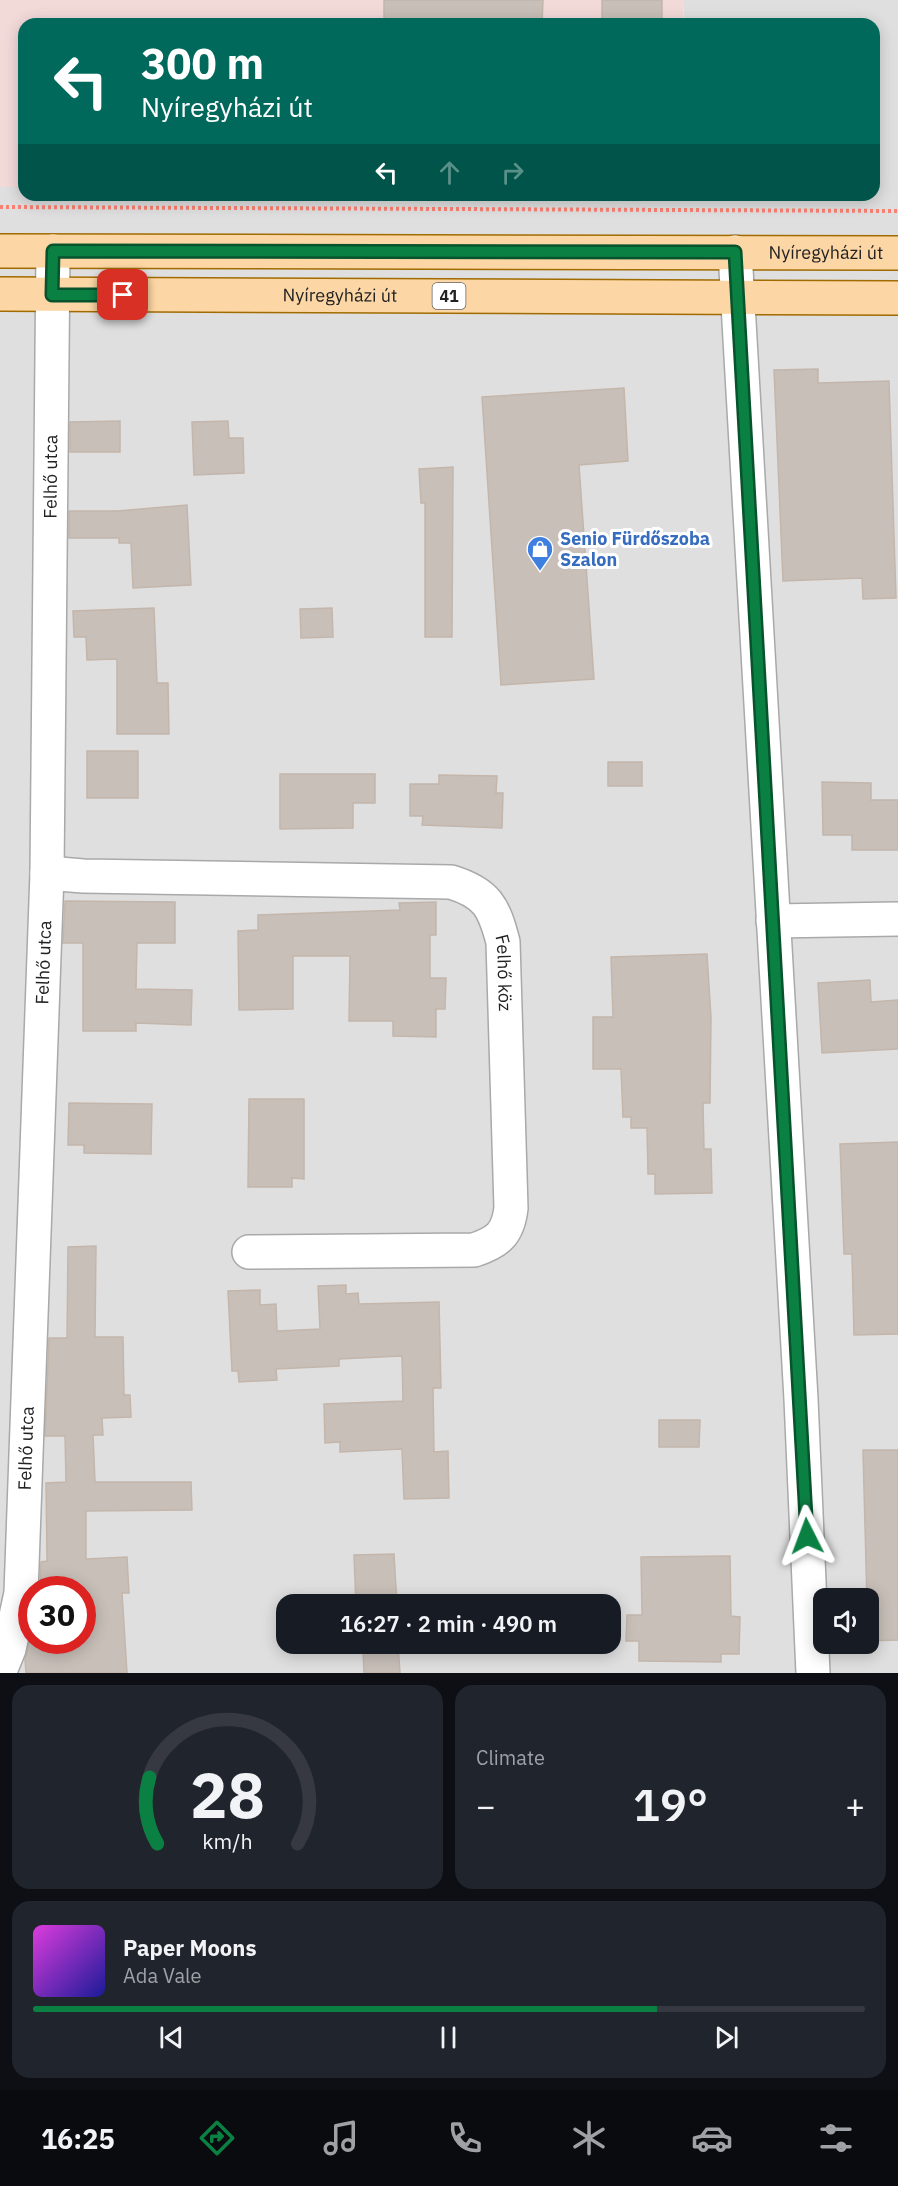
<!DOCTYPE html>
<meta charset="utf-8">
<style>
body{margin:0;font-family:"IBM Plex Sans",sans-serif;background:#20242c;color:#f1f3f6;height:100vh;display:flex;flex-direction:column;font-size:22px;white-space:nowrap}
*{box-sizing:border-box;margin:0}
p{font-size:20px;color:#9ea1a6}
.icon{flex:none;width:33px;height:33px;fill:none;stroke:currentColor;stroke-width:2;stroke-linecap:round;stroke-linejoin:round}
.map{position:relative;height:1673px;overflow:hidden}
.side{display:flex;flex-direction:column;gap:12px;padding:12px;background:#0d0f14;flex:1}
.side>*{flex:none}
.top-card{position:absolute;left:18px;top:18px;width:862px;height:183px;border-radius:18px;box-shadow:0 3px 15px #0003;background:#00695c;color:#fff;overflow:hidden}
.buttons{position:absolute;left:813px;top:1588px;display:grid;gap:12px}
.buttons a{display:grid;place-items:center;width:66px;height:66px;border-radius:12px;background:#171b24;box-shadow:0 3px 15px #0003;font-size:30px}
.speed{position:absolute;left:18px;top:1576px;display:flex;gap:12px;font-size:30px;font-weight:700;text-align:center}
.speed>*{display:grid;place-content:center;width:78px;height:78px;border-radius:50%;background:#171b24;box-shadow:0 3px 15px #0003;line-height:1}
.speed .limit{border:9px solid #d22;background:#fff;color:#111}
.pin{position:absolute;display:grid;place-items:center;width:51px;height:51px;color:#fff;margin:-26px;border-radius:12px;box-shadow:0 3px 9px #0006}
.me{position:absolute;width:66px;margin:-33px;rotate:357deg;stroke-linejoin:round;filter:drop-shadow(0 0 4px #0008)}
.turn{display:flex;align-items:center;gap:21px;height:126px;padding:0 24px;font-size:27px}
.turn .icon{width:78px;height:78px;stroke-width:2.5}
.turn b{display:block;font-size:42px;line-height:51px}
.lanes{display:flex;align-items:center;height:57px;padding:0 24px;background:#0003;justify-content:center;gap:30px;direction:ltr}
.lanes .off{opacity:.35}
.big{font-size:45px;font-weight:600;line-height:1.1}
.side .tile{flex:1;display:flex;flex-direction:column;justify-content:center;gap:9px;min-width:0;padding:0 21px;border-radius:18px;background:#20242c}
.side .dial{align-items:center;gap:0}
.dial svg{height:156px;overflow:visible;fill:none;stroke:#363941;stroke-width:7;stroke-linecap:round;text-anchor:middle}
.dial text{fill:#f1f3f6;stroke:none}
.song{display:flex;align-items:center;gap:18px}
.cover{width:72px;height:72px;border-radius:9px;background:linear-gradient(135deg,hsl(300 70% 55%),hsl(240 70% 35%))}
.played{height:6px;border-radius:3px;background:linear-gradient(90deg,#0b8043 75%,#363941 75%)}
.keys{display:flex;justify-content:space-around;direction:ltr}
.heat{display:flex;justify-content:space-between;align-items:center;font-size:33px;direction:ltr}
.side .tiles{flex:1;display:grid;gap:12px;grid-template-columns:1fr 1fr}
.tile:last-child{grid-column:span 2}
.trip{position:absolute;left:276px;top:1594px;width:345px;height:60px;border-radius:18px;background:#171b24;box-shadow:0 3px 15px #0003;font-weight:600;line-height:60px;text-align:center}
.menu{display:flex;height:96px;justify-content:space-around;align-items:center;background:#090b0e;color:#9ea1a6}
.menu .icon{width:42px;height:42px}
.menu .selected{color:#0b8043}
.menu b{font-size:27px;color:#f1f3f6}
.map>svg:first-child{display:block}
.residential{fill:#e0dfdf;fill-rule:evenodd}
.commercial{fill:#f2dad9}
.building{fill:#c7bfb8;stroke:#c4b6ab;stroke-width:1.5}
.lines{fill:none;stroke-linecap:round;stroke-linejoin:round}
.street-casing{stroke:#a9a9a9;stroke-width:36}
.primary-casing{stroke:#a06b00;stroke-width:36}
.path{stroke:#fa8072;stroke-width:4;stroke-dasharray:3 3;stroke-linecap:butt}
.street{stroke:#fff;stroke-width:33}
.primary{stroke:#fcd6a4;stroke-width:33}
.route-casing{stroke:#07532c;stroke-width:15}
.route{stroke:#0b8043;stroke-width:10}
.labels{text-anchor:middle;stroke-width:6;stroke-linejoin:round;paint-order:stroke}
.shield{fill:#fff;stroke:#646464;stroke-width:1.5}
.shield-label{font-size:16px;font-weight:bold;fill:#222}
.street-label{font-size:18px;fill:#222;stroke:#fff}
.shop-label{font-size:18px;font-weight:bold;fill:#366cbe;stroke:#fff;text-anchor:start}
</style>
<div class="map">
<svg width="898" height="1673" viewBox="0 0 898 1673">
<rect width="100%" height="100%" fill="#f2efe9"/>
<!-- residential -->
<path class="residential" d="M 683,0 L 898,0 L 898,1673 L 0,1673 L 0,187 L 24,187 L 24,195 L 874,195 L 874,24 L 684,24 ZM 32,1590 L 82,1590 L 82,1641 L 32,1641 ZM 824,1599 L 868,1599 L 868,1644 L 824,1644 ZM 286,1605 L 610,1605 L 610,1644 L 286,1644 Z"/>
<!-- commercial -->
<path class="commercial" d="M 0,0 L 683,0 L 683,24 L 24,24 L 24,187 L 0,187 Z"/>
<!-- building -->
<g class="building">
<path d="M 384,0 L 543,0 L 542,24 L 384,24 Z"/>
<rect x="602" y="0" width="60" height="24"/>
<path d="M 818,369 L 818,383 L 889,381 L 896,598 L 863,599 L 862,578 L 783,581 L 774,370 Z"/>
<path d="M 624,388 L 628,461 L 579,465 L 594,679 L 501,685 L 482,397 Z"/>
<path d="M 120,421 L 120,452 L 70,452 L 70,422 Z"/>
<path d="M 228,421 L 229,438 L 243,438 L 244,473 L 194,475 L 192,422 Z"/>
<path d="M 453,467 L 452,637 L 425,637 L 425,503 L 421,503 L 419,469 Z"/>
<path d="M 187,505 L 191,585 L 133,588 L 131,543 L 119,543 L 119,538 L 69,538 L 69,511 L 117,511 Z"/>
<path d="M 154,608 L 157,683 L 168,683 L 169,734 L 117,734 L 117,659 L 87,660 L 86,637 L 74,637 L 73,611 Z"/>
<path d="M 332,608 L 333,637 L 301,638 L 300,609 Z"/>
<rect x="87" y="751" width="51" height="47"/>
<rect x="608" y="762" width="34" height="24"/>
<path d="M 280,774 L 375,774 L 375,803 L 353,803 L 353,828 L 280,829 Z"/>
<path d="M 439,775 L 497,776 L 496,793 L 503,793 L 502,828 L 422,825 L 423,816 L 410,816 L 410,784 L 439,784 Z"/>
<path d="M 822,782 L 871,783 L 871,800 L 898,800 L 898,850 L 852,850 L 852,835 L 823,835 Z"/>
<path d="M 65,901 L 175,902 L 175,943 L 137,943 L 136,989 L 192,990 L 191,1025 L 136,1023 L 136,1031 L 83,1031 L 83,943 L 63,943 Z"/>
<path d="M 436,902 L 436,935 L 430,935 L 430,978 L 446,978 L 445,1009 L 436,1009 L 436,1037 L 393,1036 L 393,1021 L 349,1021 L 350,956 L 293,956 L 293,1009 L 239,1010 L 238,931 L 258,930 L 258,915 L 400,910 L 399,903 Z"/>
<path d="M 707,954 L 711,1017 L 710,1103 L 703,1103 L 704,1149 L 711,1149 L 712,1193 L 655,1194 L 655,1174 L 648,1174 L 647,1128 L 631,1128 L 631,1117 L 623,1117 L 621,1069 L 593,1069 L 593,1017 L 613,1017 L 611,957 Z"/>
<path d="M 870,980 L 871,1002 L 898,1000 L 898,1049 L 822,1053 L 818,983 Z"/>
<path d="M 249,1099 L 304,1099 L 304,1179 L 292,1178 L 292,1187 L 248,1187 Z"/>
<path d="M 69,1103 L 152,1104 L 151,1154 L 84,1153 L 84,1145 L 68,1145 Z"/>
<path d="M 898,1142 L 898,1334 L 854,1335 L 852,1254 L 844,1254 L 840,1144 Z"/>
<path d="M 96,1246 L 95,1337 L 123,1337 L 124,1395 L 130,1395 L 131,1417 L 102,1418 L 103,1435 L 93,1435 L 95,1482 L 191,1482 L 192,1510 L 86,1511 L 86,1559 L 127,1557 L 129,1593 L 122,1593 L 127,1673 L 26,1673 L 25,1660 L 30,1641 L 82,1641 L 82,1590 L 40,1590 L 41,1562 L 47,1561 L 46,1483 L 66,1482 L 65,1436 L 45,1436 L 49,1338 L 67,1338 L 68,1247 Z"/>
<path d="M 346,1285 L 346,1294 L 358,1293 L 359,1304 L 439,1302 L 441,1388 L 433,1388 L 434,1452 L 448,1451 L 449,1498 L 404,1499 L 402,1449 L 340,1452 L 340,1442 L 325,1443 L 324,1404 L 403,1401 L 402,1356 L 339,1359 L 339,1366 L 276,1369 L 277,1380 L 239,1382 L 238,1371 L 232,1371 L 228,1291 L 260,1290 L 260,1305 L 276,1304 L 277,1331 L 320,1329 L 318,1286 Z"/>
<path d="M 659,1420 L 700,1420 L 699,1447 L 659,1447 Z"/>
<path d="M 863,1450 L 898,1450 L 898,1640 L 868,1641 Z"/>
<path d="M 394,1554 L 397,1605 L 356,1605 L 354,1555 Z"/>
<path d="M 730,1556 L 731,1616 L 740,1617 L 739,1654 L 721,1654 L 721,1662 L 639,1661 L 639,1641 L 626,1641 L 627,1615 L 642,1615 L 641,1557 Z"/>
<path d="M 370,1644 L 398,1644 L 400,1673 L 364,1673 L 363,1650 L 371,1649 Z"/>
</g>
<g class="lines">
<!-- street casing -->
<g class="street-casing">
<g id="street">
<path d="M 735,252 L 801,1399 L 813,1673"/>
<path id="s1" d="M 47,873 L 83,876 L 451,882 C 487,893 494,907 503,942 L 511,1208 C 508,1234 498,1242 474,1250 L 249,1252"/>
<path d="M 773,921 L 898,919"/>
<path id="s2" d="M 0,1671 L 9,1649 L 21,1593 L 47,873 L 53,251"/>
</g>
</g>
<!-- primary casing -->
<g class="primary-casing">
<g id="primary">
<path id="s3" d="M 0,251 L 898,253"/>
<path id="s4" d="M 0,294 L 898,298"/>
</g>
</g>
<!-- path -->
<path class="path" d="M 0,207 L 898,211"/>
<!-- street -->
<use href="#street" class="street"/>
<!-- primary -->
<use href="#primary" class="primary"/>
</g>
<g class="lines">
<!-- route casing -->
<g class="route-casing">
<path id="route" d="M 123,295 L 52,295 L 53,251 L 735,252 L 807,1536"/>
</g>
<!-- route -->
<use href="#route" class="route"/>
</g>
<!-- icons -->
<defs>
<g id="shop-pin" transform="scale(1.35)"><path d="M0 17L-7.5 6A9.5 9.5 0 1 1 7.5 6Z" fill="#3f7fe0" stroke="#fff"/><path d="M-5-2.5h2.3a2.7 3.5 0 0 1 5.4 0H5L5.5 6h-11ZM-1.5-2.5h3a1.5 2.3 0 0 0-3 0Z" fill="#fff"/></g>
</defs>
<g fill-rule="evenodd">
<use href="#shop-pin" x="540" y="549"/>
</g>
<g class="labels">
<!-- shield labels -->
<rect class="shield" x="432.5" y="283" width="33" height="26" rx="4.5"/>
<g class="shield-label">
<text x="449" y="302">41</text>
</g>
<!-- street labels -->
<g class="street-label">
<text dy="6" stroke="none"><textPath href="#s3" startOffset="826">Nyíregyházi út</textPath></text>
<text dy="6" stroke="none"><textPath href="#s4" startOffset="340">Nyíregyházi út</textPath></text>
<text dy="6" stroke="none"><textPath href="#s2" startOffset="1198">Felhő utca</textPath></text>
<text dy="6" stroke="none"><textPath href="#s2" startOffset="712">Felhő utca</textPath></text>
<text dy="6" stroke="none"><textPath href="#s1" startOffset="520">Felhő köz</textPath></text>
<text dy="6" stroke="none"><textPath href="#s2" startOffset="226">Felhő utca</textPath></text>
</g>
<!-- shop labels -->
<g class="shop-label">
<text x="560" y="545">Senio Fürdőszoba<tspan x="560" dy="21">Szalon</tspan></text>
</g>
</g>
</svg>
<div class="buttons">
<a><svg class="icon" aria-label="sound" viewBox="0 0 24 24"><path d="M4 9h4l5-4v14l-5-4H4zM17 9q2 3 0 6"/></svg></a>
</div>
<div class="speed"><div class="limit">30</div></div>
<div class="pin" style="left:123px;top:295px;background:#d93025"><svg class="icon" aria-label="arrive" viewBox="0 0 24 24"><path d="M6 21V4h12l-3 4 3 4H6"/></svg></div>
<svg class="me" style="left:807px;top:1536px" viewBox="-20 -20 40 40"><path d="M0-17L14 15 0 8-14 15z" fill="#0b8043" stroke="#fff" stroke-width="4"/></svg>
<div class="trip">16:27 · 2 min · 490 m</div>
<div class="top-card">
<div class="turn"><svg class="icon" aria-label="left" viewBox="0 0 24 24"><path d="M17 20v-9H6M10 6l-5 5 5 5"/></svg><div><b>300 m</b>Nyíregyházi út</div></div>
<div class="lanes"><svg class="icon" aria-label="left" viewBox="0 0 24 24"><path d="M17 20v-9H6M10 6l-5 5 5 5"/></svg><svg class="icon off" aria-label="ahead" viewBox="0 0 24 24"><path d="M12 20V5M6 11l6-6 6 6"/></svg><svg class="icon off" aria-label="right" viewBox="0 0 24 24"><path d="M7 20v-9h11M14 6l5 5-5 5"/></svg></div>
</div>
</div>
<section class="side">
<div class="tiles">
<div class="tile dial"><svg viewBox="0 0 100 80">
<path d="M14 69A42 42 0 1 1 86 69"/>
<path d="M14 69A42 42 0 0 1 10 35" stroke="#0b8043"/>
<text x="50" y="56" font-size="32" font-weight="700">28</text>
<text x="50" y="72" font-size="11">km/h</text>
</svg></div>
<div class="tile"><p>Climate</p>
<div class="heat"><a>−</a><b class="big">19°</b><a>+</a></div>
</div>
<div class="tile">
<div class="song"><i class="cover"></i><div><b>Paper Moons</b><p>Ada Vale</p></div></div>
<div class="played"></div>
<div class="keys"><svg class="icon" aria-label="previous" viewBox="0 0 24 24"><path d="M18 5L8 12l10 7zM5 5v14"/></svg><svg class="icon" aria-label="pause" viewBox="0 0 24 24"><path d="M8 5v14M16 5v14"/></svg><svg class="icon" aria-label="next" viewBox="0 0 24 24"><path d="M6 5l10 7-10 7zM19 5v14"/></svg></div>
</div>
</div>
</section>
<nav class="menu">
<b>16:25</b>
<svg class="icon selected" aria-label="directions" viewBox="0 0 24 24"><path d="M12 3l9 9-9 9-9-9zM9 14v-3h6M13 9l2 2-2 2"/></svg>
<svg class="icon" aria-label="music" viewBox="0 0 24 24"><path d="M9 18V5l10-2v13"/><circle cx="6" cy="18" r="3"/><circle cx="16" cy="16" r="3"/></svg>
<svg class="icon" aria-label="phone" viewBox="0 0 24 24"><path d="M5 4h4l2 5-3 2q2 4 5 5l2-3 5 2v4C11 20 4 13 5 4z"/></svg>
<svg class="icon" aria-label="climate" viewBox="0 0 24 24"><path d="M12 3v18M4 7l16 10M4 17L20 7"/></svg>
<svg class="icon" aria-label="car" viewBox="0 0 24 24"><path d="M5 17H2v-5l4-1 3-4h7l3 4 3 1v5h-3M9 17h6M6 11h13"/><circle cx="7" cy="17" r="2"/><circle cx="17" cy="17" r="2"/></svg>
<svg class="icon" aria-label="filters" viewBox="0 0 24 24"><path d="M4 7h16M4 17h16"/><circle cx="9" cy="7" r="2"/><circle cx="15" cy="17" r="2"/></svg>
</nav>
